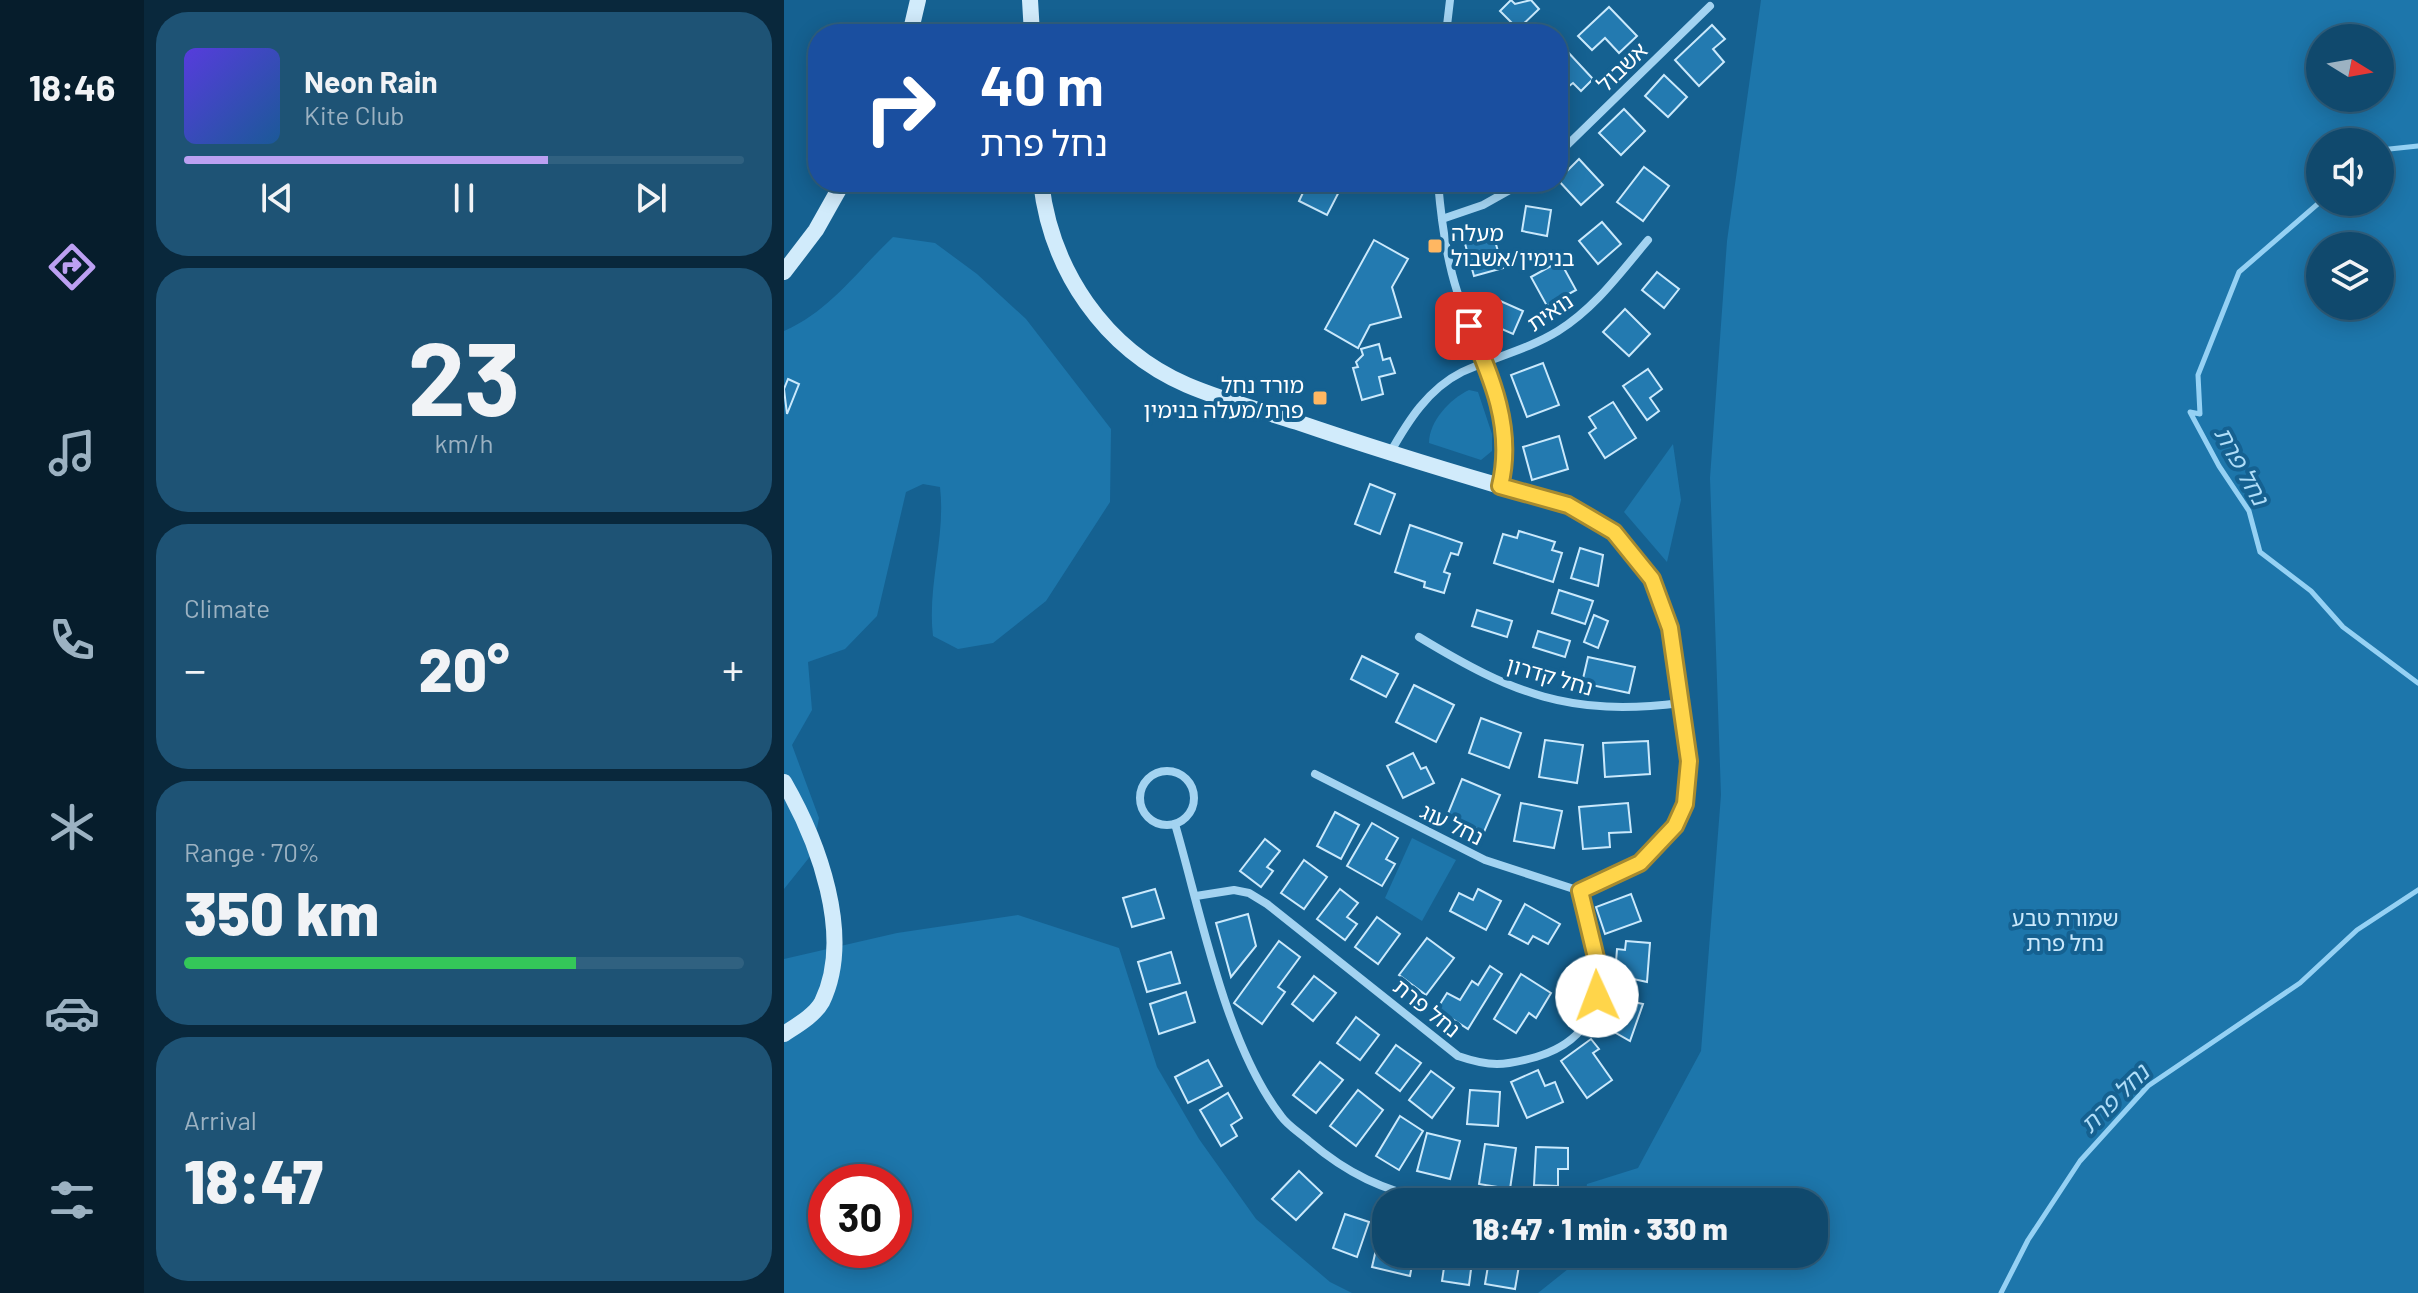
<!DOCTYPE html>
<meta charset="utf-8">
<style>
body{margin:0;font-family:Barlow,"Noto Sans Hebrew",sans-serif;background:#1e5375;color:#f1f3f6;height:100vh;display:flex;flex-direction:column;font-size:30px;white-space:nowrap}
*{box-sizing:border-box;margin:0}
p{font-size:26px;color:#9cb2c2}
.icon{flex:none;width:44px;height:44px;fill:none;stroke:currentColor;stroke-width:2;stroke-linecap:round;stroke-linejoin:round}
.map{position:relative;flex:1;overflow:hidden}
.drawer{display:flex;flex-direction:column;gap:12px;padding:12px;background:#09283c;width:640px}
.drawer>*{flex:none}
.guide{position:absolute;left:24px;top:24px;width:760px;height:168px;border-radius:32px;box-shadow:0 4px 20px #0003,0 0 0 2px #306180;background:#1a4fa0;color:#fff;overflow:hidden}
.needle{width:52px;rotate:101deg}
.tools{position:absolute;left:1522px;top:24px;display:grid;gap:16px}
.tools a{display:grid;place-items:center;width:88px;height:88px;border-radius:50%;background:#10496d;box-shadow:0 4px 20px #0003,0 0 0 2px #306180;font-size:40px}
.speed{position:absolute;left:24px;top:1164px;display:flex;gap:16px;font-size:40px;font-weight:700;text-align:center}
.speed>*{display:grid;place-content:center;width:104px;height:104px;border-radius:50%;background:#10496d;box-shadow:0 4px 20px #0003,0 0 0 2px #306180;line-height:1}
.speed .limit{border:12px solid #d22;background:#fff;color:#111}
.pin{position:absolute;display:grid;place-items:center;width:68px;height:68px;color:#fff;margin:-34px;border-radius:16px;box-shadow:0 4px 12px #0006}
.me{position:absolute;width:88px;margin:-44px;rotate:358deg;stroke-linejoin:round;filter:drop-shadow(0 0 6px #0008)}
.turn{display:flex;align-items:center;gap:28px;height:168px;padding:0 40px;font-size:36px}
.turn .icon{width:104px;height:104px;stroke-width:2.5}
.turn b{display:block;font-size:56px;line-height:68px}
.big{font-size:60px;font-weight:800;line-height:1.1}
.drawer .tile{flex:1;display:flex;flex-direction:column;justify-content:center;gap:12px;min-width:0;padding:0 28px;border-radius:32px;background:#1e5375}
.drawer .dial{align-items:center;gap:0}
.dial b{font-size:104px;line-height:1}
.song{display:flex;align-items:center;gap:24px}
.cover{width:96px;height:96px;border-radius:12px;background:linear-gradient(135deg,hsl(250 70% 55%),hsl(210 70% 35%))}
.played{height:8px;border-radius:4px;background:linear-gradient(90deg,#bca0f2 65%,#306180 65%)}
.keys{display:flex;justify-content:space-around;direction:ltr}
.heat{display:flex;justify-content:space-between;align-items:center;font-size:44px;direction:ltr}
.charge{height:12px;border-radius:6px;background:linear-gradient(90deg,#34c759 70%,#306180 0)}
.trip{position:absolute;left:588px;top:1188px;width:456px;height:80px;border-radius:32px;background:#10496d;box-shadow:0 4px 20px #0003,0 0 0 2px #306180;font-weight:800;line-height:80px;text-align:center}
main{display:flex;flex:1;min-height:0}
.tab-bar{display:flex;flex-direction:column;width:144px;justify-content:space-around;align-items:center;background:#061d2c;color:#9cb2c2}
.tab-bar .icon{width:56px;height:56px}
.tab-bar .selected{color:#bca0f2}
.tab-bar b{font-size:36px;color:#f1f3f6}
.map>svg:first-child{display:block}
.green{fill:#1d76ab;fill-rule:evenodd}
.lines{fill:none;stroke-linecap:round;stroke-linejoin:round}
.stream{stroke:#95d1f4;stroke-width:5}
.building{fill:#237ab0;stroke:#cae9fc;stroke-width:2}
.street{stroke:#a3d3f1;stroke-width:8}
.secondary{stroke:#d1ebfb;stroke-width:16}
.route-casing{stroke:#a68a30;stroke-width:20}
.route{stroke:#ffd54a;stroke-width:14}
.poi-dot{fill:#ffb762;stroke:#156191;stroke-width:3}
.labels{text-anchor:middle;stroke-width:8;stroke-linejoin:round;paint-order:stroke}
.street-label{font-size:22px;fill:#fff;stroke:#156191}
.poi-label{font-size:22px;fill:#fff;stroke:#156191;text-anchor:start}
.park-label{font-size:22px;fill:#cae9fc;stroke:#156191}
.water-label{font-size:24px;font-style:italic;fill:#afddf8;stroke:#156191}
</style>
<main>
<nav class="tab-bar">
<b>18:46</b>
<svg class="icon selected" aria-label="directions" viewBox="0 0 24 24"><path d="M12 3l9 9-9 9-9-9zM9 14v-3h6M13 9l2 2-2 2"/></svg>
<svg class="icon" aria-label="music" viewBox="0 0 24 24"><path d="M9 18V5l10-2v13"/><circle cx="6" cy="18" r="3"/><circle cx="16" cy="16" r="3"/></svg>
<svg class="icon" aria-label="phone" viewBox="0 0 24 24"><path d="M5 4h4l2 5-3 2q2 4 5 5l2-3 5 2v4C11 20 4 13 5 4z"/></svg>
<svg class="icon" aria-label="climate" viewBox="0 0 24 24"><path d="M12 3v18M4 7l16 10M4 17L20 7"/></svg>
<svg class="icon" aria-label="car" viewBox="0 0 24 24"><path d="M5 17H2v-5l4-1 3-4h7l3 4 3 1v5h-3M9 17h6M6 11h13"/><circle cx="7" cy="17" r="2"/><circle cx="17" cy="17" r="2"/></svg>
<svg class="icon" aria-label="filters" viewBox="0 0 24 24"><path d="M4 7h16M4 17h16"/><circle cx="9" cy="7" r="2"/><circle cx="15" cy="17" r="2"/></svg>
</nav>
<section class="drawer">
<div class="tile">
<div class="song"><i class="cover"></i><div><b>Neon Rain</b><p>Kite Club</p></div></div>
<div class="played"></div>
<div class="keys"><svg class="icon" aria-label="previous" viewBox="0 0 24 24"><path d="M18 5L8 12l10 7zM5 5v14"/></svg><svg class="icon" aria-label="pause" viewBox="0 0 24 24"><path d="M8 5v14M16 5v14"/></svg><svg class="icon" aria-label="next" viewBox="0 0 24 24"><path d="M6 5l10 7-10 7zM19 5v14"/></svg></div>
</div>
<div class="tile dial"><b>23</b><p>km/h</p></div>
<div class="tile"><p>Climate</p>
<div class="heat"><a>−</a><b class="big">20°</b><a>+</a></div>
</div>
<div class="tile"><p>Range · 70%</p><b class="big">350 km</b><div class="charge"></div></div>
<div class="tile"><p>Arrival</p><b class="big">18:47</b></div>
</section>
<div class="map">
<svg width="1634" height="1293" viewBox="0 0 1634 1293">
<rect width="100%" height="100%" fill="#156191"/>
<!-- green -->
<g class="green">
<path d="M 977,0 L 1634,0 L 1634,1293 L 754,1293 L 789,1265 L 791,1254 L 1030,1254 L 1030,1202 L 800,1202 L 803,1184 L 854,1168 L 917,1051 L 937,795 L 926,478 L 943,241 ZM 1536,38 L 1596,38 L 1596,98 L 1536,98 ZM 1536,142 L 1596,142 L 1596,202 L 1536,202 ZM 1536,246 L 1596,246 L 1596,306 L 1536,306 Z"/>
<path d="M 109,237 L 151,243 L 193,274 L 242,319 L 327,429 L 326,502 L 262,601 L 209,643 L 174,649 L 149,636 C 143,586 162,537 156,487 L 139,484 L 122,492 L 93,616 L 61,649 L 24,662 L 28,710 L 8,745 L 35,818 L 28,854 L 0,889 L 0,331 C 46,311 73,271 109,237 Z"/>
<path d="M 685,390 L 694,392 L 708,434 L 708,451 L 697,460 L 645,443 C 645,421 666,399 685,390 Z"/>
<path d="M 889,444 L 897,500 L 883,562 L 840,512 Z"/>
<path d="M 628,838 L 672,860 L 638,921 L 601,898 Z"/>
<path d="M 234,915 L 335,948 L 373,1067 L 415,1139 L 472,1219 L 546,1282 L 568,1293 L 0,1293 L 0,959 L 113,933 ZM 42,1182 L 110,1182 L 110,1250 L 42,1250 Z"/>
</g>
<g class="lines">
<!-- stream -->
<g class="stream">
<path d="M 1596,150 L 1634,146"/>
<path d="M 1536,202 L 1455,272 L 1414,375 L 1416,414 L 1406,412 L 1435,466 L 1465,511 L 1476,552 L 1527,591 L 1559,627 L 1634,683"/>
<path d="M 1217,1293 L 1244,1240 L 1296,1161 L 1364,1086 L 1516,983 L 1573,930 L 1634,890"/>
</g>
</g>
<!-- building -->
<g class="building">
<path d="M 727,0 L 731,4 L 747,0 L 755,9 L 734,29 L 716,11 Z"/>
<path d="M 825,7 L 853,36 L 835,53 L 821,38 L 808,50 L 794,36 Z"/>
<path d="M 928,25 L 941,39 L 929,49 L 940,62 L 915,86 L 891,60 Z"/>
<path d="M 782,50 L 809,79 L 797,91 L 789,83 L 780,90 L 774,84 L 774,58 Z"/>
<path d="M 880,75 L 903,97 L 884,117 L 861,96 Z"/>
<path d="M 840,109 L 861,131 L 837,155 L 815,133 Z"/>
<path d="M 795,159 L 819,185 L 797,205 L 774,180 Z"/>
<path d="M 860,167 L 885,186 L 859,221 L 833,202 Z"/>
<path d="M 524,182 L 560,182 L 543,215 L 515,201 Z"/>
<path d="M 742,206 L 767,210 L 763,236 L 738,231 Z"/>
<path d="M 818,222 L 837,244 L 814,264 L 795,241 Z"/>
<path d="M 708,231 L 719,268 L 690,276 L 680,240 Z"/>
<path d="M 590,240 L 624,259 L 608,287 L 617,317 L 586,325 L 574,348 L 541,329 Z"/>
<path d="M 776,261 L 792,290 L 763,306 L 747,277 Z"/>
<path d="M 873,272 L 895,289 L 880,308 L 858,290 Z"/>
<path d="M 705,296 L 739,311 L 729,334 L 695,319 Z"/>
<path d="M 841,309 L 866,334 L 845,356 L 819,332 Z"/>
<path d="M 595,344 L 599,360 L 606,358 L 611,373 L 595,377 L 599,394 L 578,400 L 569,368 L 574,367 L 572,362 L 579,355 L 577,349 Z"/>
<path d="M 759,363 L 775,405 L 743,417 L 727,375 Z"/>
<path d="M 864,369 L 878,389 L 866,398 L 875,411 L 863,420 L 839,386 Z"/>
<path d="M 4,379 L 15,384 L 3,414 L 0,389 Z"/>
<path d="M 829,402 L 852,438 L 821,458 L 805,433 L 812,428 L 805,417 Z"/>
<path d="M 775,436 L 784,469 L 748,480 L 739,447 Z"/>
<path d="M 586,484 L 611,494 L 596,534 L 571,524 Z"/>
<path d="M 626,525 L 678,543 L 674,555 L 667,553 L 660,572 L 666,574 L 660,593 L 640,587 L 641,582 L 611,572 Z"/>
<path d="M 735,531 L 771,542 L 768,550 L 778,553 L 769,582 L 710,563 L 719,534 L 733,538 Z"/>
<path d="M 796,548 L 819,555 L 814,586 L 787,578 Z"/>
<path d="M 775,590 L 809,601 L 801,624 L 768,613 Z"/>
<path d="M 693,610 L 728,621 L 723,637 L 688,626 Z"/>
<path d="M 810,615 L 824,621 L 814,648 L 800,642 Z"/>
<path d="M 754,631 L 786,641 L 781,657 L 749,647 Z"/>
<path d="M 578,656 L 614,674 L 602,697 L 567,679 Z"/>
<path d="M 804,657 L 851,667 L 845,693 L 798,683 Z"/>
<path d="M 630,685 L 670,705 L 652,742 L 612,722 Z"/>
<path d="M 697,718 L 737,733 L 725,768 L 685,753 Z"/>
<path d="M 761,740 L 799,745 L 793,783 L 755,777 Z"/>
<path d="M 864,741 L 866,774 L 821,777 L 819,743 Z"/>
<path d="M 629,753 L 637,769 L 642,767 L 650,783 L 619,798 L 603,766 Z"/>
<path d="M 678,779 L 716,795 L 700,832 L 663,816 Z"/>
<path d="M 737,803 L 778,811 L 770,848 L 730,841 Z"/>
<path d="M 844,803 L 847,832 L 825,833 L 826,847 L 799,849 L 795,807 Z"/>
<path d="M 551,812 L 575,825 L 557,859 L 533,846 Z"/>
<path d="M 588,823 L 614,838 L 602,859 L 611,864 L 598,886 L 563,866 Z"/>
<path d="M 481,839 L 496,851 L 483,867 L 489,871 L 477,887 L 456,871 Z"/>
<path d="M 520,860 L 543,877 L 520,909 L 497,893 Z"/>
<path d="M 371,889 L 380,918 L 348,927 L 339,898 Z"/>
<path d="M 556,889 L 574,903 L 563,917 L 573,924 L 561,940 L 533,919 Z"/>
<path d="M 694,889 L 717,901 L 702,930 L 666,911 L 675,893 L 689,900 Z"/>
<path d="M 847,894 L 857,921 L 821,934 L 812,907 Z"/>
<path d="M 741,904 L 776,924 L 764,944 L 749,936 L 744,944 L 725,934 Z"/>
<path d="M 464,914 L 472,946 L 447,977 L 432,923 Z"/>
<path d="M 593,917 L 616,934 L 594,964 L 571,947 Z"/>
<path d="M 643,938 L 670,958 L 642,995 L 615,975 Z"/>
<path d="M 495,941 L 516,957 L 494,987 L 501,992 L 478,1024 L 450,1003 Z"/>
<path d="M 842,941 L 866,943 L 863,982 L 831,975 L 833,949 L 841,950 Z"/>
<path d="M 387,952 L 396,983 L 363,992 L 354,962 Z"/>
<path d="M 706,966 L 718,974 L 684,1029 L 653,1009 L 663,993 L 676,1000 L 688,981 L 694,985 Z"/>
<path d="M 737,974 L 767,993 L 752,1018 L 745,1013 L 732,1033 L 710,1019 Z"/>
<path d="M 530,976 L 552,993 L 529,1021 L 508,1004 Z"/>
<path d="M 402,992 L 411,1022 L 375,1034 L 366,1004 Z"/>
<path d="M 827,997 L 859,1004 L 846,1041 L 818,1025 Z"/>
<path d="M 572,1017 L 595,1035 L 576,1060 L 553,1043 Z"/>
<path d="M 807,1039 L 815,1049 L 809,1053 L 828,1080 L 803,1098 L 777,1061 Z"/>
<path d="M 612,1045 L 637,1063 L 616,1091 L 592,1073 Z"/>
<path d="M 424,1060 L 438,1086 L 404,1103 L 391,1077 Z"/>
<path d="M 536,1062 L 559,1080 L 532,1113 L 509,1095 Z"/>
<path d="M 754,1070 L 761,1086 L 771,1082 L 779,1102 L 743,1118 L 727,1082 Z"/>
<path d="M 647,1071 L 670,1088 L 648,1118 L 625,1100 Z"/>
<path d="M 574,1090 L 599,1110 L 572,1146 L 546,1126 Z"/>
<path d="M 686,1090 L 716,1092 L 714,1126 L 683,1124 Z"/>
<path d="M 444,1093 L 458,1118 L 447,1125 L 453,1136 L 437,1146 L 416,1110 Z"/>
<path d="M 616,1116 L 639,1131 L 615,1170 L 592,1156 Z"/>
<path d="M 643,1133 L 676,1141 L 666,1179 L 633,1171 Z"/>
<path d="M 701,1144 L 732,1148 L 726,1189 L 695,1184 Z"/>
<path d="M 752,1147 L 784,1148 L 784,1169 L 774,1169 L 774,1186 L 750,1185 Z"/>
<path d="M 515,1171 L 538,1193 L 512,1220 L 488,1199 Z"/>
<path d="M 561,1214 L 585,1222 L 573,1257 L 549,1248 Z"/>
<path d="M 596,1232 L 602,1233 L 602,1254 L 630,1254 L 626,1276 L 588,1267 Z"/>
<path d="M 662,1254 L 689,1254 L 685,1285 L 658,1281 Z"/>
<path d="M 706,1254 L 737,1254 L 731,1289 L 701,1284 Z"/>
</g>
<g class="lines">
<!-- street -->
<g class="street">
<path d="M 662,34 L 666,0"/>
<path d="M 774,154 L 926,6"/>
<path d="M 654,182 C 657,218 662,257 673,291 C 694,356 733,416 716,486 L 784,505 L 830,532 L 868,579 L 886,628 L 905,761 L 901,804 L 891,826 L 856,863 L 796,891"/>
<path d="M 658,219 L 699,205 L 740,182"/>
<path d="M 606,453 C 624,421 644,389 678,372 C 710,357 743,350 774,331 C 811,308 836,273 864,240"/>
<path d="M 635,637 C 729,694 786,717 897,703"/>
<circle cx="383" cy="798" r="27"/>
<path d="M 531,774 L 701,860 L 796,891"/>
<path d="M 391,824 C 417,913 441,1043 497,1116 C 504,1126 516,1133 525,1141 C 565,1175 598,1189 649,1202"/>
<path d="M 412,896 L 450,890 L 465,893 L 483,904 L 674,1056 C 706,1067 720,1066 752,1057 C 838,1031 812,956 796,891"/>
</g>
<!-- secondary -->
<g class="secondary">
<path d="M 246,0 L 248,34"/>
<path d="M 126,34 L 134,0"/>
<path d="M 257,182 C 267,270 320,349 403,385 C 438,400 476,410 513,422 C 580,445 648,466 716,486"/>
<path d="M 0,272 L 32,230 L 59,182"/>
<path d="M 0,782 C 34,841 70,936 38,1002 C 31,1015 12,1026 0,1034"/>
</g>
</g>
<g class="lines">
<!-- route casing -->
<g class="route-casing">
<path id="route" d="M 685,326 C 708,378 730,429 716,486 L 784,505 L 830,532 L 868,579 L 886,628 L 905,761 L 901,804 L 891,826 L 856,863 L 796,891 L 815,970 L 813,996"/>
</g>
<!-- route -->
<use href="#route" class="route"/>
</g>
<!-- markers -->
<g class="poi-dot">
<rect x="643" y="238" width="16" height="16" rx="4"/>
<rect x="528" y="390" width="16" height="16" rx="4"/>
</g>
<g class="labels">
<!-- street labels -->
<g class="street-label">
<text transform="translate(838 67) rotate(-44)" y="8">אשבול</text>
<text transform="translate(766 312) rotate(-34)" y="8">נואית</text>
<text transform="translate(766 676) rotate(16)" y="8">נחל קדרון</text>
<text transform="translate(668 824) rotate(26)" y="8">נחל עוג</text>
<text transform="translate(643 1008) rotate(39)" y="8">נחל פרת</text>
</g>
<!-- poi labels -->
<g class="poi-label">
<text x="667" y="241">מעלה<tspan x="667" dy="25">בנימין/אשבול</tspan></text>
<text x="520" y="393" text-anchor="end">מורד נחל<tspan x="520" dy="25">פרת/מעלה בנימין</tspan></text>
</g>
<!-- park labels -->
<g class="park-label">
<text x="1281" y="926">שמורת טבע<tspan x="1281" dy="25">נחל פרת</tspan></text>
</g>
<!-- water labels -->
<g class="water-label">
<text transform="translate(1457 466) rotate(61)" y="8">נחל פרת</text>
<text transform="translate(1331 1099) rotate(-45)" y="8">נחל פרת</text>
</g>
</g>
</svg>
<div class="tools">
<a><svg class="needle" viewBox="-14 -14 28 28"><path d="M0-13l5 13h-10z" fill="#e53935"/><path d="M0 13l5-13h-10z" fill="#9cb2c2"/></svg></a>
<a><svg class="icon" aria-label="sound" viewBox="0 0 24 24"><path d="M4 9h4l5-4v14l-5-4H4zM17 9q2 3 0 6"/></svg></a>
<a><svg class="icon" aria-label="layers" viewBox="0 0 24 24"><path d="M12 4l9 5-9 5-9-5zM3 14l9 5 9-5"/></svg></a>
</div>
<div class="speed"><div class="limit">30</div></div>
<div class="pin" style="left:685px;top:326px;background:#d93025"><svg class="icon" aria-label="arrive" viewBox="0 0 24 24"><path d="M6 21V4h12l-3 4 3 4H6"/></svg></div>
<svg class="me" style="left:813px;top:996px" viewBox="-20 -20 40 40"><circle r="19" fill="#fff"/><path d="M0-13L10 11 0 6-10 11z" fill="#ffd54a"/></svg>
<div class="trip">18:47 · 1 min · 330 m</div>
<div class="guide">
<div class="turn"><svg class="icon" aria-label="right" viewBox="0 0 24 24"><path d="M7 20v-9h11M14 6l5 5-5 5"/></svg><div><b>40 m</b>נחל פרת</div></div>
</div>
</div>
</main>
